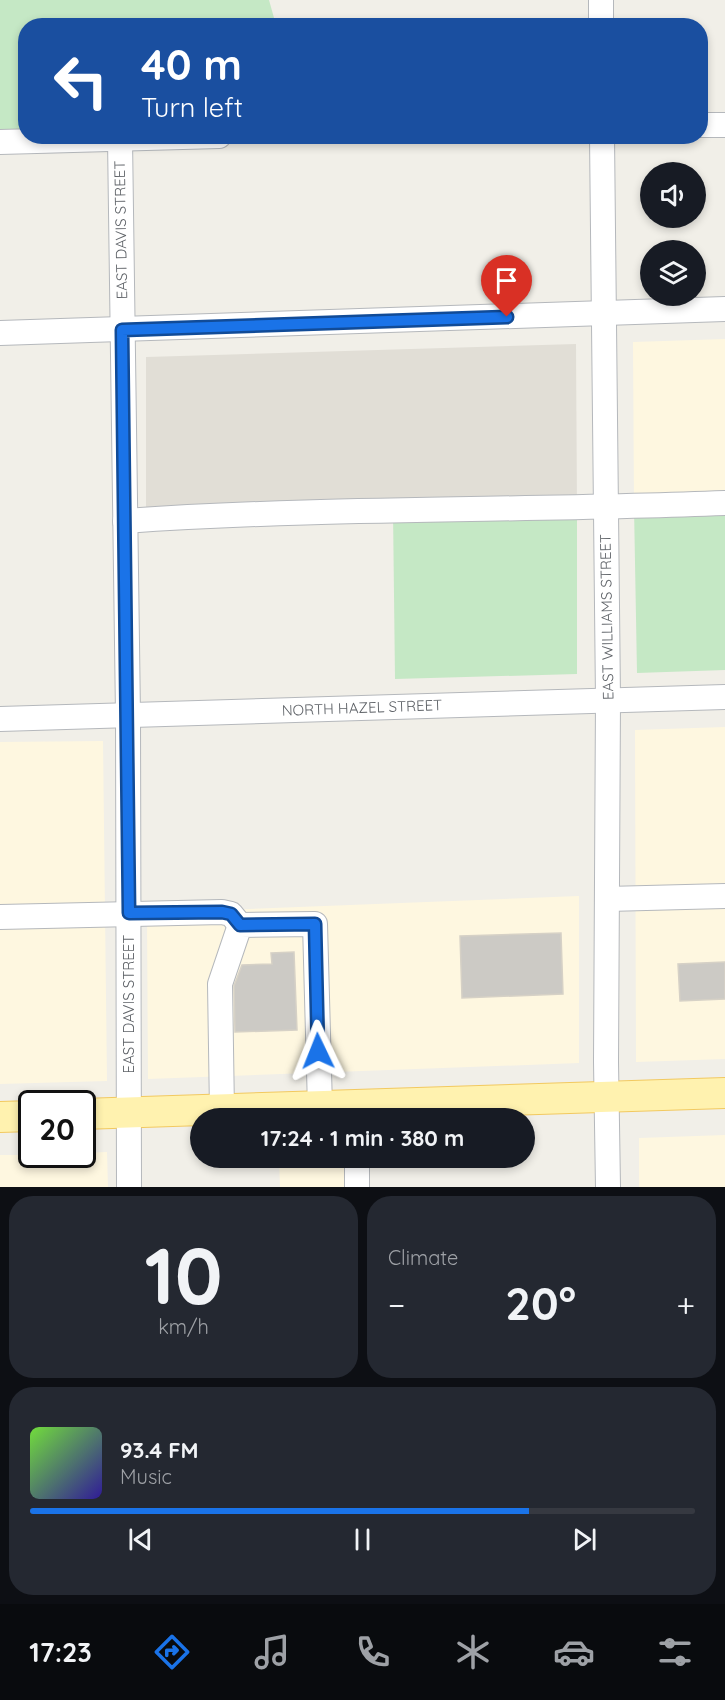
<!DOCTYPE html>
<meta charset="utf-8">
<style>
body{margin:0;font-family:Quicksand,sans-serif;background:#242831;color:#f1f3f6;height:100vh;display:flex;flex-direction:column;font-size:22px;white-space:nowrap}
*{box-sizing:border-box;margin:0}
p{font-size:20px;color:#9ea1a6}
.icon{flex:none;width:33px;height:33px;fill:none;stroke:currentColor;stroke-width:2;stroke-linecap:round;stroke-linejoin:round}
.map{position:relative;height:1187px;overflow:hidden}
.sheet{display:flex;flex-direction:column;gap:9px;padding:9px;background:#0d0f14;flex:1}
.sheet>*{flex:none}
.banner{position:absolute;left:18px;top:18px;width:690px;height:126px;border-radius:24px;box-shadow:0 3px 9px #0003;background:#1a4fa0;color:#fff;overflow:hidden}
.buttons{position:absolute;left:640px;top:162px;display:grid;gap:12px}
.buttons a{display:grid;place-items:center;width:66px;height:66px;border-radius:50%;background:#171b24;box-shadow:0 3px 9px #0003;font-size:30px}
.speed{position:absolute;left:18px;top:1090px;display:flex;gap:12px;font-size:30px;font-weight:700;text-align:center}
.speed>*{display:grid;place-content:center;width:78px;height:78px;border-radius:50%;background:#171b24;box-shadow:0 3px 9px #0003;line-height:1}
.speed .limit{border:3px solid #111;border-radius:9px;background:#fff;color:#111}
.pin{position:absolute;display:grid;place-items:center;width:51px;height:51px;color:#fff;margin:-62px -26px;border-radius:50% 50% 50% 0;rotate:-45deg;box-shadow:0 0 6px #0007}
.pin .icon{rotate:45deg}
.me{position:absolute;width:66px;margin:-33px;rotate:358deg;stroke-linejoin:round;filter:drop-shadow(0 0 4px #0008)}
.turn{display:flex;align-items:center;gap:21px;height:126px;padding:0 24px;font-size:27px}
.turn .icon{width:78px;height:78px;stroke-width:2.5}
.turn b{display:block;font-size:42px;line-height:51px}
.big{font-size:45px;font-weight:700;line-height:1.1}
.sheet .card{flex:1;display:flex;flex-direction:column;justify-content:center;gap:9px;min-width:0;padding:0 21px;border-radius:24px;background:#242831}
.sheet .dial{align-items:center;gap:0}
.dial b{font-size:78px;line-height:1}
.song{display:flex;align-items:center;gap:18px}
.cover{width:72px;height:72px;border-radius:9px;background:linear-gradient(135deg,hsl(100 70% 55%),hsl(250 70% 35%))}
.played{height:6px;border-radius:3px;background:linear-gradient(90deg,#1a73e8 75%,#363941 75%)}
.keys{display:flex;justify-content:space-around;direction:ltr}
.heat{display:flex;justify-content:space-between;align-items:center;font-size:33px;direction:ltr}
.sheet .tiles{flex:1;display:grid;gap:9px;grid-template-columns:1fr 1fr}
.card:last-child{grid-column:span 2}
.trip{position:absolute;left:190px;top:1108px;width:345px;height:60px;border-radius:30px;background:#171b24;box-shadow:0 3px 9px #0003;font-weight:700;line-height:60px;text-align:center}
.dock{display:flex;height:96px;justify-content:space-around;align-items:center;background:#090b0e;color:#9ea1a6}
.dock .icon{width:42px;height:42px}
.dock .on{color:#1a73e8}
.dock b{font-size:27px;color:#f1f3f6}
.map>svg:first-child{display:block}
.commercial{fill:#fef7e0}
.education{fill:#e1ded6}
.green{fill:#c5e8c5}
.building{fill:#cccac5;stroke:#d6d1c6;stroke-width:1.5}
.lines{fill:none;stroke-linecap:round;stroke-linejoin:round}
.minor-casing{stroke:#b5b8bc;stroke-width:26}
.major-casing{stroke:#f2c960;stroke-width:32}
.minor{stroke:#fff;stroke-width:24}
.major{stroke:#fff2af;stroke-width:30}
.route-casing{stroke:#114b97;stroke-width:15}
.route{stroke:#1a73e8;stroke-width:10}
.labels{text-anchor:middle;stroke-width:5;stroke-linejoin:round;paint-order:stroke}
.street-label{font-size:15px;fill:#5f6368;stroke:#fff}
</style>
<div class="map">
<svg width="725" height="1187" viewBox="0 0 725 1187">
<rect width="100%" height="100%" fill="#f1efe8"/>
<!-- commercial -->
<g class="commercial">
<path d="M 725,339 L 725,503 L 634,507 L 633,342 Z"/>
<path d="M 725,727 L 725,1059 L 636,1062 L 635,730 Z"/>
<path d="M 103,741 L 107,1081 L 0,1084 L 0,742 Z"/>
<path d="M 579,896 L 579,1063 L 148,1079 L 147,913 Z"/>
<path d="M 725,1135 L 725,1187 L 639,1187 L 639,1138 Z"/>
<path d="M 107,1152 L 108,1187 L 0,1187 L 0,1155 L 82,1155 L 83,1153 Z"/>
<path d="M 279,1158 L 357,1158 L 357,1187 L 280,1187 Z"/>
</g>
<!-- education -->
<path class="education" d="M 576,344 L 577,509 L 146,520 L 146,357 Z"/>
<!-- green -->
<g class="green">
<path d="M 0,0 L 269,0 L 276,25 L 26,26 L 26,136 L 0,141 Z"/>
<path d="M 725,503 L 725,670 L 637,673 L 634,507 Z"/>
<path d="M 577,509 L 577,674 L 395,679 L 393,511 Z"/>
</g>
<!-- building -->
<g class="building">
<path d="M 561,933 L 563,994 L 462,998 L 460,936 Z"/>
<path d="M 294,952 L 297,1030 L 235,1032 L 234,986 L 242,965 L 272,964 L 271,953 Z"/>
<path d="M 725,962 L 725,999 L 680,1001 L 678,964 Z"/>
</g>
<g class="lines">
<!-- minor casing -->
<g class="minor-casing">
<g id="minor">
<path d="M 601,0 L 601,26"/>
<path d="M 700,125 L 725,125"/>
<path d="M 602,136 L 608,700 L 606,1062 L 608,1187"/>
<path d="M 120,139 L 128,715 L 129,1187"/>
<path d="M 0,142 L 219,136"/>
<path d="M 0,333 L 725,309"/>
<path d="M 125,521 C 325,507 525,511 725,503"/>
<path d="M 0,719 L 725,697"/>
<path d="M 607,899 L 725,896"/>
<path d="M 0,917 L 222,912 L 231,914 L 240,925"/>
<path d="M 222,1111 L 220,984 L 240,925 L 315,924 L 320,1107"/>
<path d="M 357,1187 L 357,1158"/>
</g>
</g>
<!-- major casing -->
<g class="major-casing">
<g id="major">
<path d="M 82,1114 L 725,1093"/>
<path d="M 0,1117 L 32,1116"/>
</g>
</g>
<!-- minor -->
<use href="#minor" class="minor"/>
<!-- major -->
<use href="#major" class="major"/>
</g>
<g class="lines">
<!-- route casing -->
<g class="route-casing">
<path id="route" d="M 318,1051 L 315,924 L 240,925 L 231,914 L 222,912 L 129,913 L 122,330 L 507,317"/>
</g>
<!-- route -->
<use href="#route" class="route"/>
</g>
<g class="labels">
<!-- street labels -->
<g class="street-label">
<text transform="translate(121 230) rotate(-91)" y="5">EAST DAVIS STREET</text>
<text transform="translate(607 617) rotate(-91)" y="5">EAST WILLIAMS STREET</text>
<text transform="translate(362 708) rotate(-2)" y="5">NORTH HAZEL STREET</text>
<text transform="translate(129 1004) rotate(-90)" y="5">EAST DAVIS STREET</text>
</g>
</g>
</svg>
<div class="buttons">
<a><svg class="icon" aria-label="sound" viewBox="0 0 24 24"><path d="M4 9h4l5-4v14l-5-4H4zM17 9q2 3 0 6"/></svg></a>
<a><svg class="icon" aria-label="layers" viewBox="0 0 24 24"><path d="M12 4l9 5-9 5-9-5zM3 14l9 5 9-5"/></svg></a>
</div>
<div class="speed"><div class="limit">20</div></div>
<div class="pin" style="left:507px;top:317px;background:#d93025"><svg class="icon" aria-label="arrive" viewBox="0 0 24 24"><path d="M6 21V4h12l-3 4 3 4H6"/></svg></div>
<svg class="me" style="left:318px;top:1051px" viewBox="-20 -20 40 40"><path d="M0-17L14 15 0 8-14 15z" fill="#1a73e8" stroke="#fff" stroke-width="4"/></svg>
<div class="trip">17:24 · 1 min · 380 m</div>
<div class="banner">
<div class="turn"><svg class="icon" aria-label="left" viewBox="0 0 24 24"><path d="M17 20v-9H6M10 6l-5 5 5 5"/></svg><div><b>40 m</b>Turn left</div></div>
</div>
</div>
<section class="sheet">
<div class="tiles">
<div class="card dial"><b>10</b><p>km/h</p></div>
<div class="card"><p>Climate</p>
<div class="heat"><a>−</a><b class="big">20°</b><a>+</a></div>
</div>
<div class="card">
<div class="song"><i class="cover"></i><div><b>93.4 FM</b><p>Music</p></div></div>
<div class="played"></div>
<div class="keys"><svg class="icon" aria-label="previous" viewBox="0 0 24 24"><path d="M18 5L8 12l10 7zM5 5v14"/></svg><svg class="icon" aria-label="pause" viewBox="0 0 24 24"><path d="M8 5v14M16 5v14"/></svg><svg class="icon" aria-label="next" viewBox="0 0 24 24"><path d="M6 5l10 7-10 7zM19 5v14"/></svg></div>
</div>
</div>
</section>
<nav class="dock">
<b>17:23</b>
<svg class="icon on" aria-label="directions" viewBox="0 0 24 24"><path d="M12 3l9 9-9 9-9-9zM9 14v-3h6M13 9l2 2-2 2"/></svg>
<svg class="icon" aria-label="music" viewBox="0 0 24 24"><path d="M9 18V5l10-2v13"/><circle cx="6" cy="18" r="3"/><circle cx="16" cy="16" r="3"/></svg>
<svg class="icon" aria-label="phone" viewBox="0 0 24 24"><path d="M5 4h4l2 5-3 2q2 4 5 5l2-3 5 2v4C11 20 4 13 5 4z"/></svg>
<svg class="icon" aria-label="climate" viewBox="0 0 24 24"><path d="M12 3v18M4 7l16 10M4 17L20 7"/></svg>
<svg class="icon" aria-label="car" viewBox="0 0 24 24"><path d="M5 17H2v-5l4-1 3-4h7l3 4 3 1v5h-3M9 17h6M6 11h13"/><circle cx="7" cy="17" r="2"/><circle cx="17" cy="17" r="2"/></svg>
<svg class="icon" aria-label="filters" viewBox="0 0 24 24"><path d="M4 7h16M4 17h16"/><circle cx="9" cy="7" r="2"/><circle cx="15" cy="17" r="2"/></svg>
</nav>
